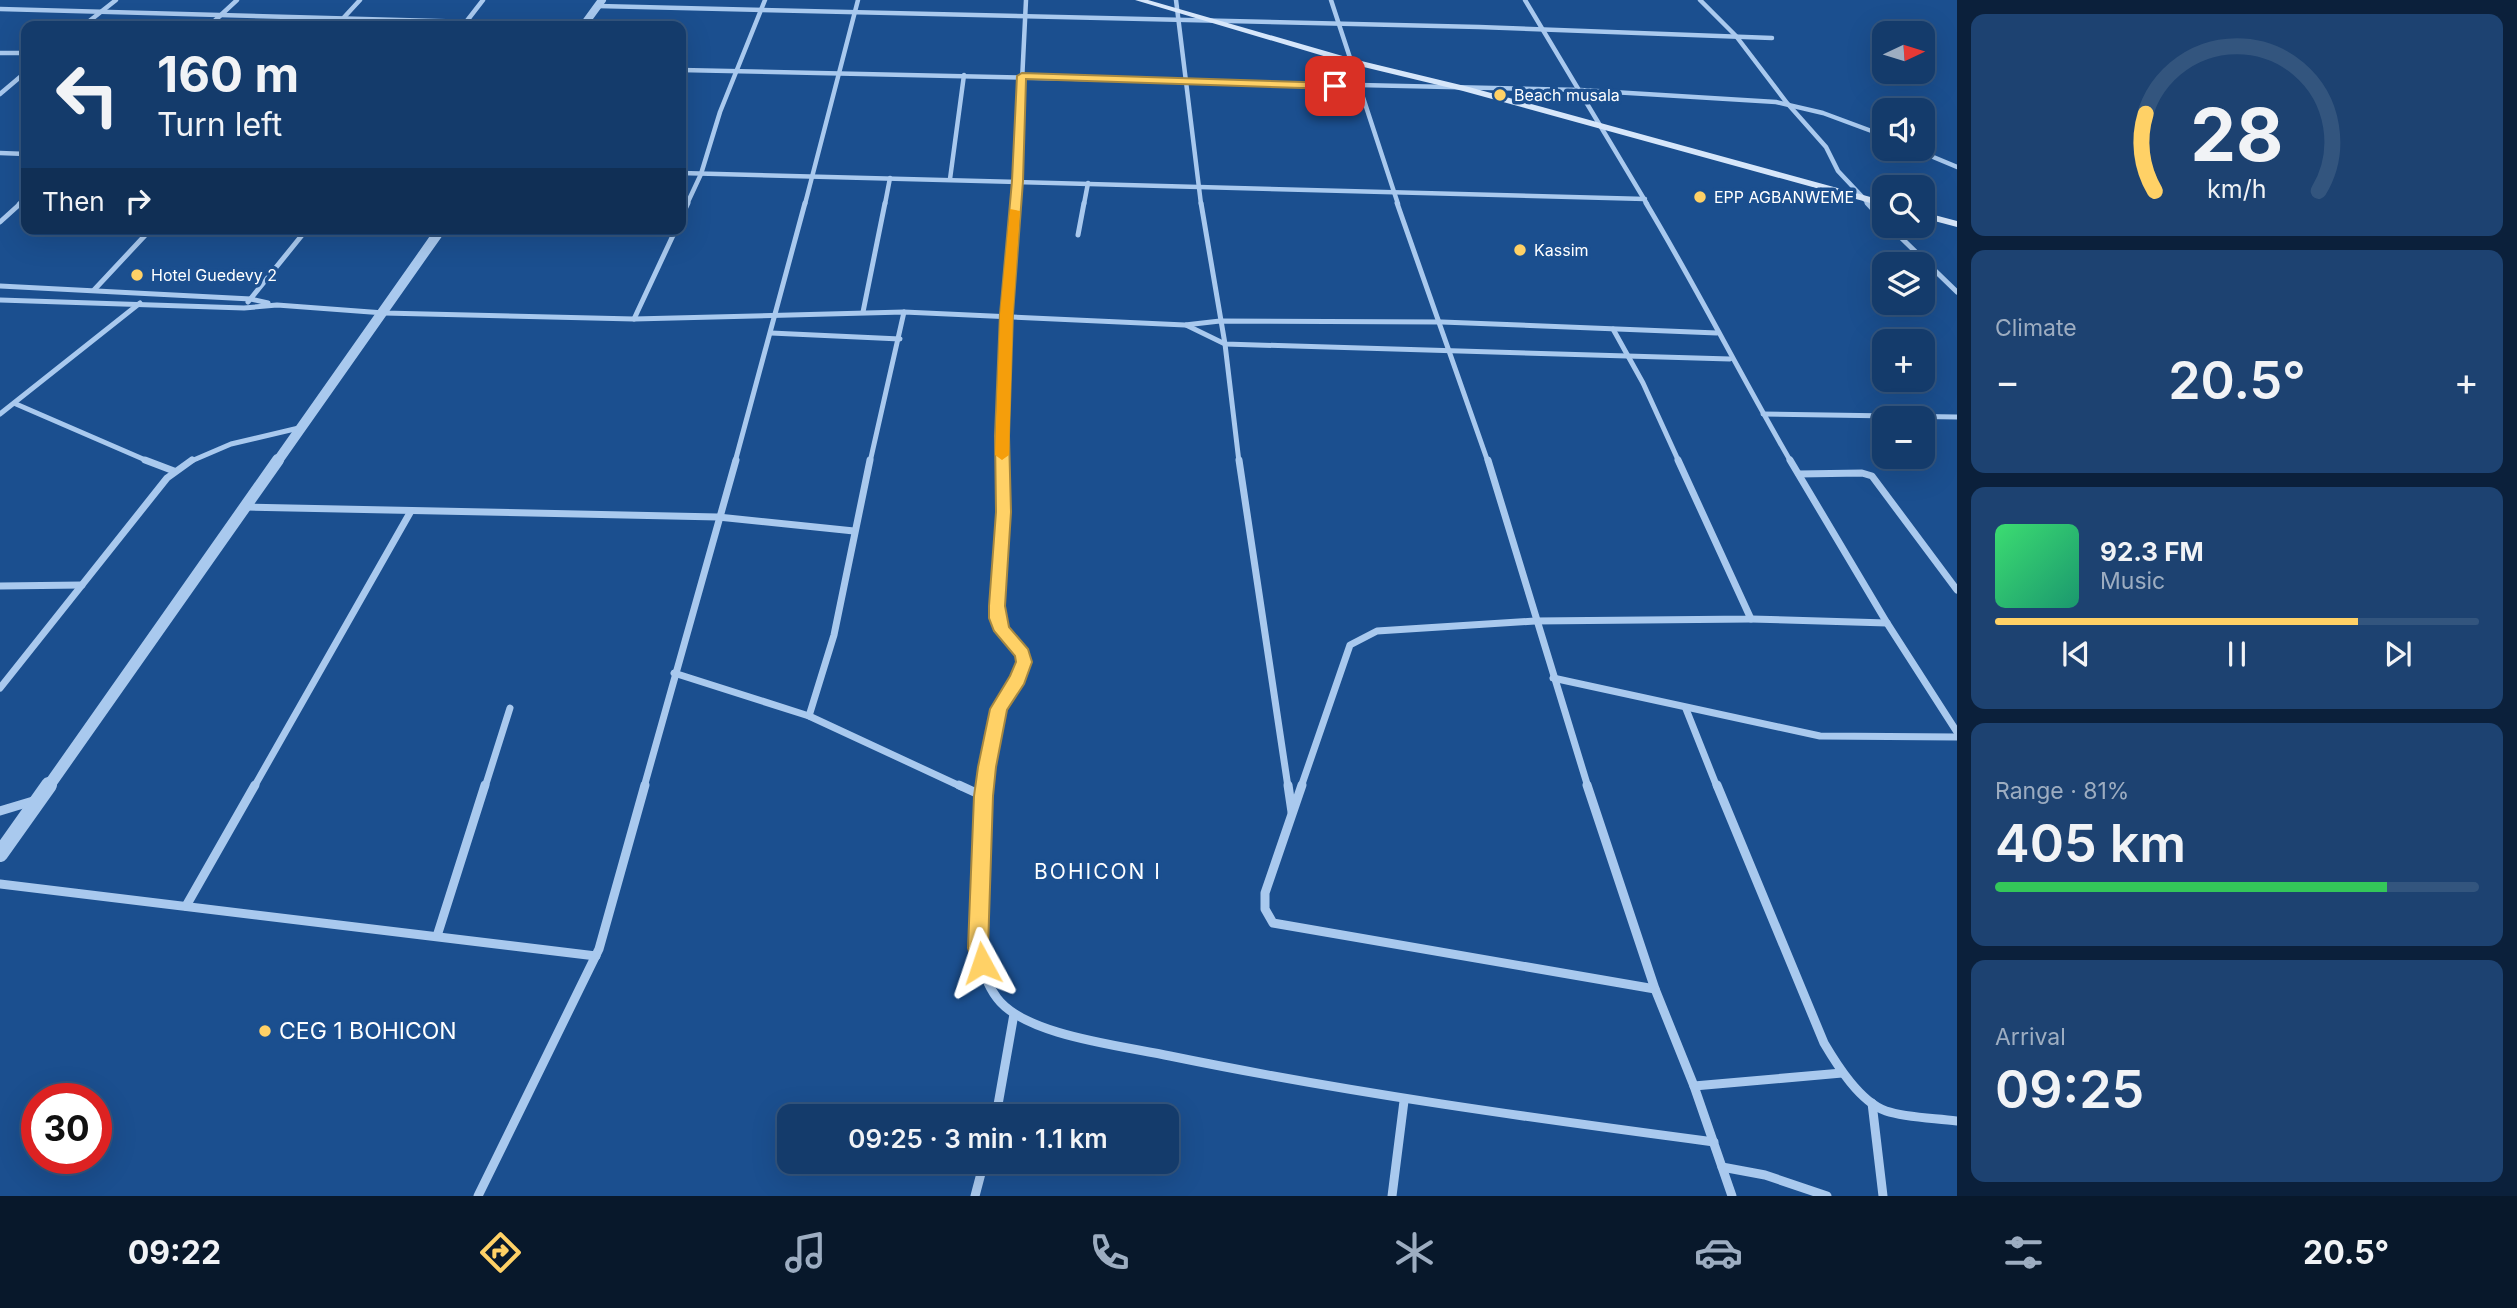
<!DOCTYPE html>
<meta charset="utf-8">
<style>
body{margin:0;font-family:Inter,sans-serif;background:#1d4271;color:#f1f3f6;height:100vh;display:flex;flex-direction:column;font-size:26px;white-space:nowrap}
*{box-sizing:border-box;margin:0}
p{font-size:23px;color:#9dadc1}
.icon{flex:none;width:38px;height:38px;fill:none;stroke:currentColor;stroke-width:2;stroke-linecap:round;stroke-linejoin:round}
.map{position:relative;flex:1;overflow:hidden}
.details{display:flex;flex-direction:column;gap:14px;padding:14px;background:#0b203b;width:560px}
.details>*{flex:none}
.top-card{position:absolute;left:21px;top:21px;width:665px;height:214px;border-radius:14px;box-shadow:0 7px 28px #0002,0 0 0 2px #33557e;background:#143b6b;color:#f1f3f6;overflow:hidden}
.needle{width:46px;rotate:86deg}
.controls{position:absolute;left:1872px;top:21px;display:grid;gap:14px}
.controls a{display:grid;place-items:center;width:63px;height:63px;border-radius:14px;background:#143b6b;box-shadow:0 7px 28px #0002,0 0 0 2px #33557e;font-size:35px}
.speed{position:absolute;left:21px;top:1083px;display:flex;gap:14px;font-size:35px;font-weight:700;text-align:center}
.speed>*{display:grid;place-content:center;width:91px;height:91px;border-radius:50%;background:#143b6b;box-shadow:0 7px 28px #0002,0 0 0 2px #33557e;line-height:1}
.speed .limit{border:10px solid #d22;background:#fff;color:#111}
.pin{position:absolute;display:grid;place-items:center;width:60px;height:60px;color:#fff;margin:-30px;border-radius:14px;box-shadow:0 4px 10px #0006}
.me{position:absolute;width:77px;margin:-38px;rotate:355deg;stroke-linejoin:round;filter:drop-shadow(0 0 5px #0008)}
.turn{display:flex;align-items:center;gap:24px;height:147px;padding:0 21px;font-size:32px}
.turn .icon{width:91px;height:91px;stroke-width:2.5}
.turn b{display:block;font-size:49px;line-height:60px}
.then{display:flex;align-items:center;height:66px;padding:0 21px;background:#0003;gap:14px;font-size:26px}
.big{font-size:52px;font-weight:600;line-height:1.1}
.details .widget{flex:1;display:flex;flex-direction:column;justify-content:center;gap:10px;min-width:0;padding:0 24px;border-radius:14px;background:#1d4271}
.details .dial{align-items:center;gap:0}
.dial svg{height:182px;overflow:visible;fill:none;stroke:#33557e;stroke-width:7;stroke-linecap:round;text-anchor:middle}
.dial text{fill:#f1f3f6;stroke:none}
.song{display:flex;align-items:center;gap:21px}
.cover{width:84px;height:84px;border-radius:10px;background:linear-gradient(135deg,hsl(140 70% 55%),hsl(160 70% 35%))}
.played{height:7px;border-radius:4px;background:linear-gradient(90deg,#ffd166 75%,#33557e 75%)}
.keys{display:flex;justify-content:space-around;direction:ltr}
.heat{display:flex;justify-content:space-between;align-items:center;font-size:38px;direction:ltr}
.charge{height:10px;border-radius:5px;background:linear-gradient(90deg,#34c759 81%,#33557e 0)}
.trip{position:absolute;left:777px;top:1104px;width:402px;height:70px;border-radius:14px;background:#143b6b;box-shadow:0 7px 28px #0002,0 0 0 2px #33557e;font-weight:600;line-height:70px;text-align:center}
.tab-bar{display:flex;height:112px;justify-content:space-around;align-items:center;background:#08182b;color:#9dadc1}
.tab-bar .icon{width:49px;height:49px}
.tab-bar .active{color:#ffd166}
.tab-bar b{font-size:32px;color:#f1f3f6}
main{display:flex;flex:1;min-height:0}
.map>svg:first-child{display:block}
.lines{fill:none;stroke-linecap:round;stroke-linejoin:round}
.minor-far3{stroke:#a9c9ee;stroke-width:4.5}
.minor-far2{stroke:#a9c9ee;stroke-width:5}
.minor-far1{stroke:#a9c9ee;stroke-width:7}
.minor{stroke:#a9c9ee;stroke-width:9}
.tertiary-far3{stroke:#a9c9ee;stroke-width:8}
.tertiary-far2{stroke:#a9c9ee;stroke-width:10}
.tertiary-far1{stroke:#a9c9ee;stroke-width:12}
.tertiary{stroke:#a9c9ee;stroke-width:16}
.secondary{fill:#d6e6fa;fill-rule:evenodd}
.route{fill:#ffd166;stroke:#a68842;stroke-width:2}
.slow{fill:#f59e0b}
.poi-dot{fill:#ffd166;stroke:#1b4f8f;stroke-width:2.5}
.labels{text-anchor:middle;stroke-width:7;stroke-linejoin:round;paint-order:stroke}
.far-poi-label{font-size:16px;fill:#fff;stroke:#1b4f8f;text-anchor:start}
.neighbourhood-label{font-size:21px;letter-spacing:2px;fill:#fff;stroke:#1b4f8f}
.near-poi-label{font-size:23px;fill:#fff;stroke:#1b4f8f;text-anchor:start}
</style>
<main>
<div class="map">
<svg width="1957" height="1196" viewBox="0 0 1957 1196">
<rect width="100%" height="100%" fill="#1b4f8f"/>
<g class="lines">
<!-- minor-far3 -->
<g class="minor-far3">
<path d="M 1176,0 L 1201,204"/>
<path d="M 1331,0 L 1398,204"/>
<path d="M 1525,0 L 1647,204"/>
<path d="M 1700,0 L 1736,36 L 1787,103 L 1826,147 L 1838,171 L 1869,204"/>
<path d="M 598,6 L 1479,27 L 1772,38"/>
<path d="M 0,9 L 584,25"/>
<path d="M 466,22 L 483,0"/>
<path d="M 83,26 L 116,0"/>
<path d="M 209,26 L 237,0"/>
<path d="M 336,26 L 360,0"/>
<path d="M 0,53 L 26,53"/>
<path d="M 681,70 L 1580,90 L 1776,102 L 1823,113 L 1885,136"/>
<path d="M 0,94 L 26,72"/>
<path d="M 1914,149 L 1957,167"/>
<path d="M 0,153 L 26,154"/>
<path d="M 681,173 L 1645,199"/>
<path d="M 950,179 L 964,75"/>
<path d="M 19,204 L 26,198"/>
<path d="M 687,204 L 701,174 L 720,112 L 765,0"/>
<path d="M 805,204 L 858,0"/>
<path d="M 885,204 L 890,178"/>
<path d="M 1016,204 L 1026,0"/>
<path d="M 1084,204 L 1088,183"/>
</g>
<!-- minor-far2 -->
<g class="minor-far2">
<path d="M 1201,203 L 1225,344 L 1239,462"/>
<path d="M 1397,203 L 1488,462"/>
<path d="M 1646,203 C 1697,288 1741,376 1791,462"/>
<path d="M 1867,203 L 1885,222"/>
<path d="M 681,218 L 688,203"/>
<path d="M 0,222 L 21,203"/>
<path d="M 1889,226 L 1957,292"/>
<path d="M 1078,235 L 1084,203"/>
<path d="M 0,286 L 251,299 L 268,303"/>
<path d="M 94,290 L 151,229"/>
<path d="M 0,300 L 244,308 L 277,305 L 384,313 L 634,319 L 904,312 L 1185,325 L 1220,321 L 1442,322 L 1717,333"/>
<path d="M 248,302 L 307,229"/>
<path d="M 863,312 L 885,203"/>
<path d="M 634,319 L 676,229"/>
<path d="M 1186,325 L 1225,344 L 1730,359"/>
<path d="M 1613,329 L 1643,383 L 1679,462"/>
<path d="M 771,333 L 900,339"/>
<path d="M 16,404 L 150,462"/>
<path d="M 0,414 L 140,303"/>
<path d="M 1763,414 L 1957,417"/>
<path d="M 189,462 L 231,444 L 303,427"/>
<path d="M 735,462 L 805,203"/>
<path d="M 870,462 L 904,312"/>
<path d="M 1002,462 L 1006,315 L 1016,203"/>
</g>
<!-- minor-far1 -->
<g class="minor-far1">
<path d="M 145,460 L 174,471"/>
<path d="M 1239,460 L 1288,787"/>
<path d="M 1488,460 L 1588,787"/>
<path d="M 1790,460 L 1887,623 L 1957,732"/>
<path d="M 1799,474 L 1862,473 L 1872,476 L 1957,590"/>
<path d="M 247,507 L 718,517 L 854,531"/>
<path d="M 0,586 L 82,585"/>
<path d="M 1751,619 L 1887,623"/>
<path d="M 674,673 L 809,716 L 962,787"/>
<path d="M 1553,678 L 1820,736 L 1957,737"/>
<path d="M 0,688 L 167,478 L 192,460"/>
<path d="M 1686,709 L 1717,787"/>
<path d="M 809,716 L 834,635 L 870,460"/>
<path d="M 254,787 L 411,511"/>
<path d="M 485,787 L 510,708"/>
<path d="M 644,787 L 736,460"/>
<path d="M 985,787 L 998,712 L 1021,674 L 1024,661 L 1020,650 L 1002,625 L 997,606 L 1003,512 L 1002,460"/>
<path d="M 1301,787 L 1350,645 L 1377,631 L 1535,621 L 1751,619 L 1678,460"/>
</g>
<!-- minor -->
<g class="minor">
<path d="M 959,785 L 983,796"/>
<path d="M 986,785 C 983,815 982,845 981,875 C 980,915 971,964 997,998 C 1025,1036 1125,1046 1170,1056 C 1350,1093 1532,1118 1714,1142"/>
<path d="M 1288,785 L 1292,812"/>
<path d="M 1302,785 L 1265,893 L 1265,909 L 1273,923 L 1655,989"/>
<path d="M 1587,785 L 1655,989 L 1694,1086 L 1732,1196"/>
<path d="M 1717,785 L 1824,1043 C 1837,1065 1860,1102 1886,1111 C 1907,1118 1935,1118 1957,1121"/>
<path d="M 0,811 L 33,801"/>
<path d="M 0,884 L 596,956"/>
<path d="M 186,906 L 255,785"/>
<path d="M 437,936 L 485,785"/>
<path d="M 1694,1086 L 1842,1073"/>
<path d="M 1872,1103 L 1883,1196"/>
<path d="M 996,1116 L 1014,1014"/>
<path d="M 1722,1167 L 1765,1175 L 1827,1196"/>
<path d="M 478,1196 L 599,949 L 645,785"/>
<path d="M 975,1196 L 984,1162"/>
<path d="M 1392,1196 L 1404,1101"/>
</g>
<!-- tertiary-far3 -->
<path class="tertiary-far3" d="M 583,26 L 602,0"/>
<!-- tertiary-far2 -->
<path class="tertiary-far2" d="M 277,462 L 441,229"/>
<!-- tertiary-far1 -->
<path class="tertiary-far1" d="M 48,787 L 278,460"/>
<!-- tertiary -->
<path class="tertiary" d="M 0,854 L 49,785"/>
<!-- secondary -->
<g class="secondary">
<path d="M 1135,0 L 1148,0 L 1353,59 L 1469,87 L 1885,201 L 1885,207 L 1463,91 L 1347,63 Z"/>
<path d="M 1923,212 L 1957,221 L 1957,227 L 1923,218 Z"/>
</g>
</g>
<!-- route -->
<path class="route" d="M 1022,73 L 1335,83 L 1340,86 L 1335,89 L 1026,79 L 1023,181 L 1013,314 L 1009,436 L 1011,512 L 1005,606 L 1009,627 L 1028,649 L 1032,662 L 1024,684 L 1007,710 L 996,767 L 993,796 L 988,948 L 992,963 L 989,970 L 982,973 L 975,970 L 968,948 L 974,796 L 978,767 L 990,709 L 1010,676 L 1016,662 L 1015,656 L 994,631 L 989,618 L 989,606 L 996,512 L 995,436 L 1000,314 L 1012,181 L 1017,76 Z"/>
<!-- slow -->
<path class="slow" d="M 1010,209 L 1020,211 L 1013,314 L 1009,455 L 1002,460 L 995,455 L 1000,314 Z"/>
<!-- markers -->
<g class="poi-dot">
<circle cx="1500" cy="95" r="7"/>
<circle cx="1700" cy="197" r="7"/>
<circle cx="1520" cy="250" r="7"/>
<circle cx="137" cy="275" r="7"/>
<circle cx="265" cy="1031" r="7"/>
</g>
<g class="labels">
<!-- far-poi labels -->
<g class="far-poi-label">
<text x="1514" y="101">Beach musala</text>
<text x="1714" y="203">EPP AGBANWEME</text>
<text x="1534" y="256">Kassim</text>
<text x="151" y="281">Hotel Guedevy 2</text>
</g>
<!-- neighbourhood labels -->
<g class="neighbourhood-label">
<text x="1098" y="879">BOHICON I</text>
</g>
<!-- near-poi labels -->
<g class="near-poi-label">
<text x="279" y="1039">CEG 1 BOHICON</text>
</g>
</g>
</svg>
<div class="controls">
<a><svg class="needle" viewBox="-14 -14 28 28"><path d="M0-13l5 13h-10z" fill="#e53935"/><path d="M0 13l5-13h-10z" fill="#9dadc1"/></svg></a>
<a><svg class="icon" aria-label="sound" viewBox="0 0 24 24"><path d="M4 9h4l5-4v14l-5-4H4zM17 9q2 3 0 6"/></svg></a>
<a><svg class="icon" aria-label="search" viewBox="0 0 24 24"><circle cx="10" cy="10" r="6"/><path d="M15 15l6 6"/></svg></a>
<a><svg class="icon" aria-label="layers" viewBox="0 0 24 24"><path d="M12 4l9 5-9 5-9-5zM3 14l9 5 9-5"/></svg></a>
<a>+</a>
<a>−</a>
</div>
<div class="speed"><div class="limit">30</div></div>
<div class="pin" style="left:1335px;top:86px;background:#d93025"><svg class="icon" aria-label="arrive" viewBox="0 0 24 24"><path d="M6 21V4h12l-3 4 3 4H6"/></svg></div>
<svg class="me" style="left:982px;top:963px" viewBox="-20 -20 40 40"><path d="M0-17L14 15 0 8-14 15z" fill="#ffd166" stroke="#fff" stroke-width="4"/></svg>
<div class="trip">09:25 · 3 min · 1.1 km</div>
<div class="top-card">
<div class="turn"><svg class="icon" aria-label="left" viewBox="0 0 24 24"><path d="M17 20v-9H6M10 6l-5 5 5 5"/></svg><div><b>160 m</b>Turn left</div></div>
<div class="then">Then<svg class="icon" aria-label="right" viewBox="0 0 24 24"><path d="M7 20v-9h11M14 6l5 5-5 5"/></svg></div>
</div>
</div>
<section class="details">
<div class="widget dial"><svg viewBox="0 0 100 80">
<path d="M14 69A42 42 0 1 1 86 69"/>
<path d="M14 69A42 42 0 0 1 10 35" stroke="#ffd166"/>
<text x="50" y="56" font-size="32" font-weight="700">28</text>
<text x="50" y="72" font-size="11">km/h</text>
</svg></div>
<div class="widget"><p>Climate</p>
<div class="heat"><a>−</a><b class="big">20.5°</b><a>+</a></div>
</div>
<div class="widget">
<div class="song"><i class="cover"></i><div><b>92.3 FM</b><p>Music</p></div></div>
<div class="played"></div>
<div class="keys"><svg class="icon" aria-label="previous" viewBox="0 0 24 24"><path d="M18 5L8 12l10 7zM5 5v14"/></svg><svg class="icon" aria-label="pause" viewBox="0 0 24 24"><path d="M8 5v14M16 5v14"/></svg><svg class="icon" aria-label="next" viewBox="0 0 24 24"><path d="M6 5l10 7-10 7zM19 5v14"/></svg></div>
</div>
<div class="widget"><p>Range · 81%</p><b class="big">405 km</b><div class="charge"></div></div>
<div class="widget"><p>Arrival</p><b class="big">09:25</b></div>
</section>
</main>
<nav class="tab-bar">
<b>09:22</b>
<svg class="icon active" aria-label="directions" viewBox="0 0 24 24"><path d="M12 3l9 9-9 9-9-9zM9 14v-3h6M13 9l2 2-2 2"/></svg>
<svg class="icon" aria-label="music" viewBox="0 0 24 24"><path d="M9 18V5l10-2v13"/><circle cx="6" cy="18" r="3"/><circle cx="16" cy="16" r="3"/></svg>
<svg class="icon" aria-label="phone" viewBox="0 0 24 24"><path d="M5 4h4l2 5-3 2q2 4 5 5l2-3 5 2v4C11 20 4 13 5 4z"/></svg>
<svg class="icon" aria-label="climate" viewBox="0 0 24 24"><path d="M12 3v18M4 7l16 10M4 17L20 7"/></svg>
<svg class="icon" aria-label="car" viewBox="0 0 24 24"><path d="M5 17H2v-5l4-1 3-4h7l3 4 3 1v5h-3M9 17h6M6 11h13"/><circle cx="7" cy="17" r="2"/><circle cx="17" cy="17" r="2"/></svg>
<svg class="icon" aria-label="filters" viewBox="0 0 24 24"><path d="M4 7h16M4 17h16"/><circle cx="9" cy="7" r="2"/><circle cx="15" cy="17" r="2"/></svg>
<b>20.5°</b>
</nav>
